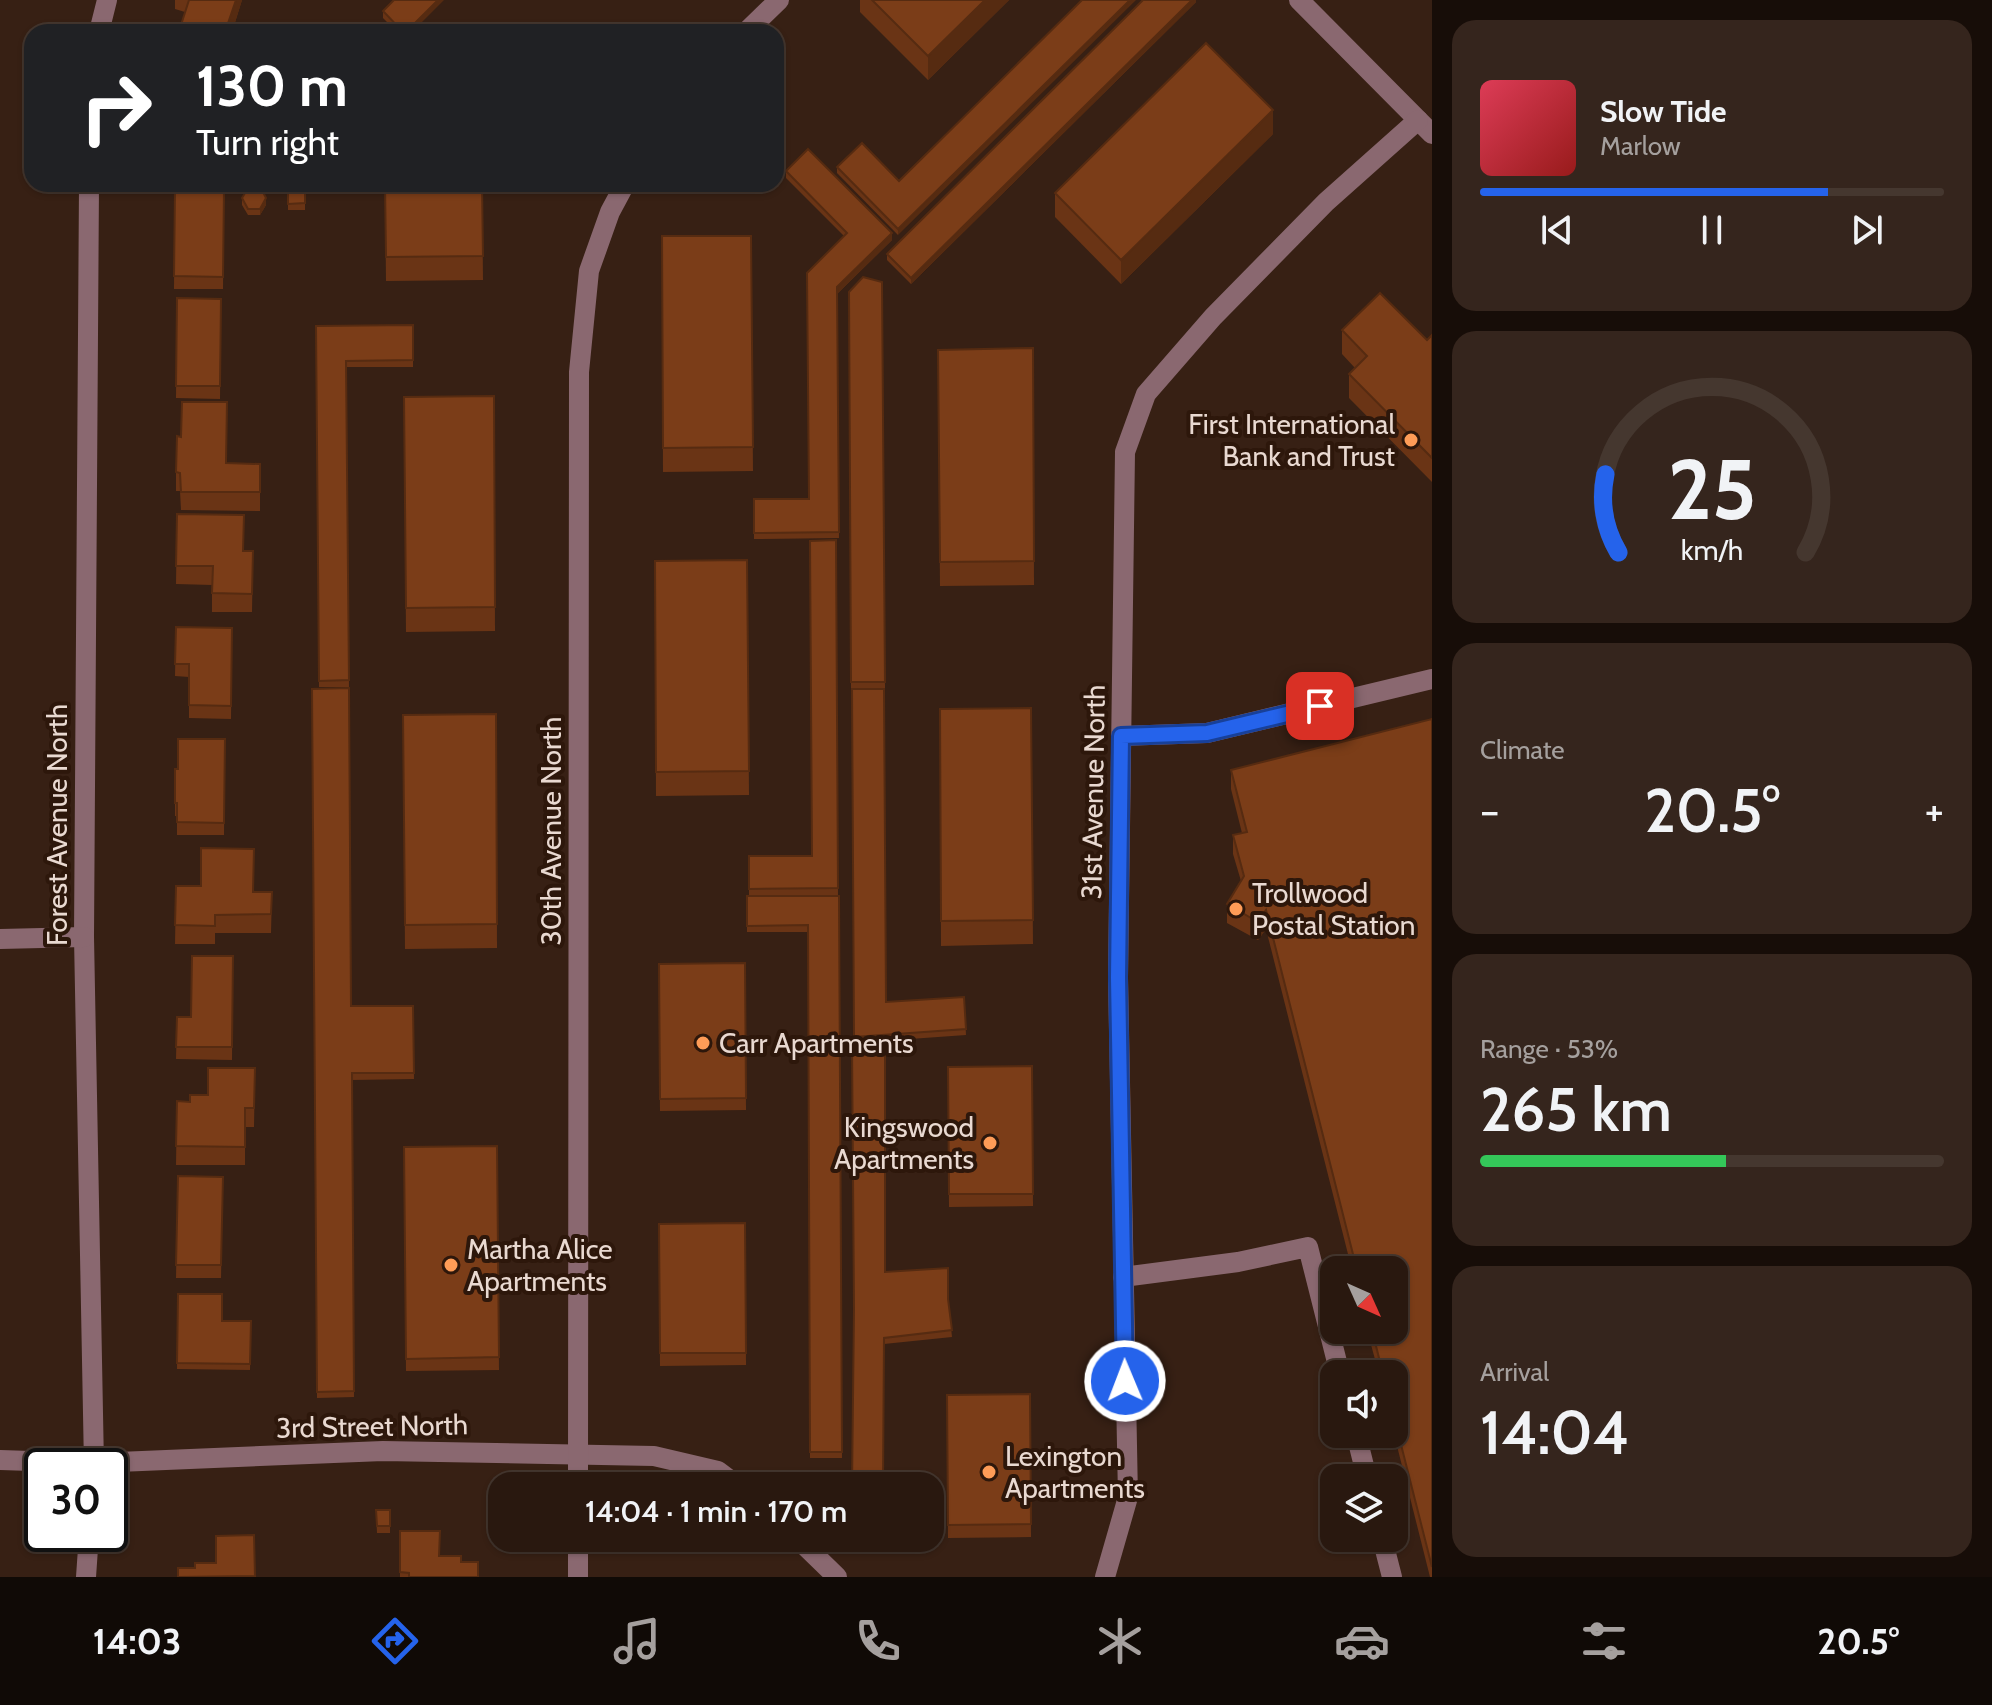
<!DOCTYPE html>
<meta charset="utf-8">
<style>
body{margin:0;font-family:Cabin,sans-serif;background:#35251d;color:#f1f3f6;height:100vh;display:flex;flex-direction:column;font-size:30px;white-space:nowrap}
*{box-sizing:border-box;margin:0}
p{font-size:26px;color:#a5a09e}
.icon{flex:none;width:44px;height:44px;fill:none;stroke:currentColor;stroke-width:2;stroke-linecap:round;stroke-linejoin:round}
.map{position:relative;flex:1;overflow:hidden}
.details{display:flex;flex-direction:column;gap:20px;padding:20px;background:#170d08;width:560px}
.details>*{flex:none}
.top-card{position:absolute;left:24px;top:24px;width:760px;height:168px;border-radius:24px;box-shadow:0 2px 6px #0004,0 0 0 2px #45372f;background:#202124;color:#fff;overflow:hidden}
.needle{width:52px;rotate:135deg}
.controls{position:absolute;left:1320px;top:1256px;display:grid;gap:16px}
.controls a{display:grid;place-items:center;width:88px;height:88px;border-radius:16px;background:#29180f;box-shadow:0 2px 6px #0004,0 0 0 2px #45372f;font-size:40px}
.speed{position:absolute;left:24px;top:1448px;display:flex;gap:16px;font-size:40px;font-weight:700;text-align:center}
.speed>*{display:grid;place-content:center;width:104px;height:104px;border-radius:50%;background:#29180f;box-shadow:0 2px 6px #0004,0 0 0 2px #45372f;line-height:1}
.speed .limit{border:4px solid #111;border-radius:12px;background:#fff;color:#111}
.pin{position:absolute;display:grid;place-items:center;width:68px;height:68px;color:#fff;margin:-34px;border-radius:16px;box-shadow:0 4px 12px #0006}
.me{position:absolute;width:88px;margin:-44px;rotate:359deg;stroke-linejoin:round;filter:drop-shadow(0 0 6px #0008)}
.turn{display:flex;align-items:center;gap:28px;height:168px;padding:0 40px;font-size:36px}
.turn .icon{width:104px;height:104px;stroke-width:2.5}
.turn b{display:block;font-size:56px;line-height:68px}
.big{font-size:60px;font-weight:600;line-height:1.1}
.details .card{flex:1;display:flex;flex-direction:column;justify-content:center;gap:12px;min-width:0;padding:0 28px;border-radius:24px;background:#35251d}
.details .dial{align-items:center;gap:0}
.dial svg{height:208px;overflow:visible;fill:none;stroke:#45372f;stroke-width:7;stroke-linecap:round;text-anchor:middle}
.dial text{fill:#f1f3f6;stroke:none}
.song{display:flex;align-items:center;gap:24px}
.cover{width:96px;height:96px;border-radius:12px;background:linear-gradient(135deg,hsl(350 70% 55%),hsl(0 70% 35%))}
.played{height:8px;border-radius:4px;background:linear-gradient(90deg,#2563eb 75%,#45372f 75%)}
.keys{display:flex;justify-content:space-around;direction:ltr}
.heat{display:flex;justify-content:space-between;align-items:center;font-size:44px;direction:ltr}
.charge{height:12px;border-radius:6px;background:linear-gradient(90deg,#34c759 53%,#45372f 0)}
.trip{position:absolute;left:488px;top:1472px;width:456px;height:80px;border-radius:24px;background:#29180f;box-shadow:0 2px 6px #0004,0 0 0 2px #45372f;font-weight:600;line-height:80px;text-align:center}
.menu{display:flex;height:128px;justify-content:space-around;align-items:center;background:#100a06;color:#a5a09e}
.menu .icon{width:56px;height:56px}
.menu .active{color:#2563eb}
.menu b{font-size:36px;color:#f1f3f6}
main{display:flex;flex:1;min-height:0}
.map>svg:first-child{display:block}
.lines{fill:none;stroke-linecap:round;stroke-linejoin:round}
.minor{stroke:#8a6870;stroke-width:20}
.wall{fill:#6a3415}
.shaded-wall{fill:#562b11}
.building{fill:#7b3d18;stroke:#562b11;stroke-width:2}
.route-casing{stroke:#184099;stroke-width:20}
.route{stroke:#2563eb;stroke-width:14}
.poi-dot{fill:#fe9c57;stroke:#2d170b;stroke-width:3}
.labels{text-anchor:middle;stroke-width:8;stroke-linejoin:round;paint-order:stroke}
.poi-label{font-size:28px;fill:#e9d9d1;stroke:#2d170b;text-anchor:start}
.street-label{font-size:28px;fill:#e9d9d1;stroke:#2d170b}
</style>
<main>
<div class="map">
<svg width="1432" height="1577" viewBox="0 0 1432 1577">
<rect width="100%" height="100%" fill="#372014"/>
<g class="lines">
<!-- minor -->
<g class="minor">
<path d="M 1299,0 L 1432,134"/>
<path d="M 99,32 L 107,0"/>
<path d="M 746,32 L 779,0"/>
<path d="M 89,184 L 84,937 L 94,1466"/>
<path d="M 1121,736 L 1207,733 L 1432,679"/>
<path d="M 0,939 L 84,937"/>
<path d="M 1123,1277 L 1238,1262 L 1308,1247 L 1340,1374"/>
<path d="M 1356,1434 L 1367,1478"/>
<path d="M 0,1460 L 94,1463 L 383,1451 L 654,1456 L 718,1471 L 738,1486"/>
<path d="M 578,1486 L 579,372 L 589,271 L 610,212 L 625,184"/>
<path d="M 797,1538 L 837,1577"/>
<path d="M 1382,1538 L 1392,1577"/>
<path d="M 86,1577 L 89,1534"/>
<path d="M 578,1577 L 578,1538"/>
<path d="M 1105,1577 L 1128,1497 L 1118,978 L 1125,452 L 1146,394 L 1213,317 L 1326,202 L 1418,120"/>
</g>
</g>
<!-- wall -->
<g class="wall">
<path d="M 175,0 L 242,0 L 232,32 L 181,32 L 181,25 L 185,12 L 175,9 Z"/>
<path d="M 860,0 L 1009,0 L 928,80 L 860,12 Z"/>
<path d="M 1196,0 L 1196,2 L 911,284 L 887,260 L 887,254 Z"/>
<path d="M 383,11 L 412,32 L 397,32 L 383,18 Z"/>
<path d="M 1273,134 L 1121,284 L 1055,217 L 1055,193 Z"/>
<path d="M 837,167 L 899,181 L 898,235 L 837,173 Z"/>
<path d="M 786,171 L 892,240 L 837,294 L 839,538 L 754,539 L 754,499 L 808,499 L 844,236 L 786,178 Z"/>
<path d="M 385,184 L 482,184 L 483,280 L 386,281 Z"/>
<path d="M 288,188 L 305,189 L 305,210 L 288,210 Z"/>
<path d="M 175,189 L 224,190 L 223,289 L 174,289 Z"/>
<path d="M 242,198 L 266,205 L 260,215 L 248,215 L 242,205 Z"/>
<path d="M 662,236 L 751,236 L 753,471 L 663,472 Z"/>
<path d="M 882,282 L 885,688 L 851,688 L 849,292 Z"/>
<path d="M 177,298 L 221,299 L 220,399 L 176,398 Z"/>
<path d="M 413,325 L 413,367 L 346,367 L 349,687 L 319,687 L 316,326 Z"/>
<path d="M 1342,330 L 1427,340 L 1432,335 L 1432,482 L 1349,398 L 1349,374 L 1355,368 L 1342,354 Z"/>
<path d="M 1033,348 L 1034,585 L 940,586 L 938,350 Z"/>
<path d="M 494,396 L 495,631 L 406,632 L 404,397 Z"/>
<path d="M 226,463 L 260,464 L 260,511 L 181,510 L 180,491 L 176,491 L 176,472 Z"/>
<path d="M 177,514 L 243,551 L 253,551 L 252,612 L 212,612 L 212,585 L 176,584 Z"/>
<path d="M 836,540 L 838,895 L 749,895 L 749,856 L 812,856 Z"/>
<path d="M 747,560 L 749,795 L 656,796 L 655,561 Z"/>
<path d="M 176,627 L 232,628 L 231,719 L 189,718 L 189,677 L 175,676 Z"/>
<path d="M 312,689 L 351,1006 L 413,1006 L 414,1079 L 352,1080 L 354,1397 L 317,1398 Z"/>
<path d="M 852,689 L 886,1002 L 964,997 L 966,1035 L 854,1043 Z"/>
<path d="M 1031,708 L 1033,944 L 941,946 L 940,710 Z"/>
<path d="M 496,714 L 497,948 L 405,949 L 403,715 Z"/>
<path d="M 1432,719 L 1432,1577 L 1430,1577 L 1394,1434 L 1394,1374 L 1379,1374 L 1367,1330 L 1394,1330 L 1394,1270 L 1352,1270 L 1266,929 L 1258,940 L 1227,923 L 1227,904 L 1241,881 L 1233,854 L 1233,835 L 1242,833 L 1231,789 L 1231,770 Z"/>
<path d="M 225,739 L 224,835 L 177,835 L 177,816 L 175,816 L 175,769 L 178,769 Z"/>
<path d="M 176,886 L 272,892 L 271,933 L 215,933 L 215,944 L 175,944 Z"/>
<path d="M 747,896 L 839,896 L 842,1458 L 810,1458 L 808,932 L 747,932 Z"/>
<path d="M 233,956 L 232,1060 L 176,1059 L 177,1017 L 191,1017 Z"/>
<path d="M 745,963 L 746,1110 L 660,1111 L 659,964 Z"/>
<path d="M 1032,1066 L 1033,1206 L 949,1207 L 948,1067 Z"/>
<path d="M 255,1068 L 254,1127 L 245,1127 L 245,1165 L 176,1165 L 177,1101 L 190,1102 L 208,1095 Z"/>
<path d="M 497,1146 L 499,1370 L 406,1371 L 404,1147 Z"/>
<path d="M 178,1176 L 223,1177 L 221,1278 L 176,1278 Z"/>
<path d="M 745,1223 L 746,1365 L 660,1366 L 659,1224 Z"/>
<path d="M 885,1272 L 948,1299 L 952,1337 L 884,1344 Z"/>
<path d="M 178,1294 L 222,1321 L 251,1321 L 250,1370 L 177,1369 Z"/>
<path d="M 1030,1394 L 1031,1537 L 948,1538 L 947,1395 Z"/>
<path d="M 376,1510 L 390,1510 L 390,1533 L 377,1533 Z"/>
<path d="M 400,1531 L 440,1556 L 461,1562 L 478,1577 L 400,1577 Z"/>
</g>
<!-- shaded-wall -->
<g class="shaded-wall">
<path d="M 236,0 L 242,0 L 232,32 L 225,32 Z"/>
<path d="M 438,0 L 444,0 L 412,32 L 406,32 Z"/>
<path d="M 985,0 L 1009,0 L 928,80 L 928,56 Z"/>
<path d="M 1130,0 L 1136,0 L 898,235 L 898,229 Z"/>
<path d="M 1192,0 L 1196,0 L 1196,2 L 911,284 L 911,278 Z"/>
<path d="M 1273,110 L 1273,134 L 1121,284 L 1121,260 Z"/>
<path d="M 266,198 L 266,205 L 260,215 L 260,209 Z"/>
<path d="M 892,233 L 892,240 L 837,294 L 837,287 Z"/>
<path d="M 1266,910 L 1266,929 L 1258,940 L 1258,922 Z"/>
</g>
<!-- building -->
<g class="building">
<path d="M 189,0 L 236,0 L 225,32 L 201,32 L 181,25 Z"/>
<path d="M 394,0 L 438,0 L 406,32 L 403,32 L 383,11 Z"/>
<path d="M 872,0 L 985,0 L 928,56 Z"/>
<path d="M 1082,0 L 1130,0 L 898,229 L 837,167 L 862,143 L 899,181 Z"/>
<path d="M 1143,0 L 1192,0 L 911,278 L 887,254 Z"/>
<path d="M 1206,43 L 1273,110 L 1121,260 L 1055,193 Z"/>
<path d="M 808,149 L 892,233 L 837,287 L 839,532 L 754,533 L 754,499 L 809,499 L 807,273 L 847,233 L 786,171 Z"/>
<path d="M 385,184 L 482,184 L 483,256 L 386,257 Z"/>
<path d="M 248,188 L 261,188 L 266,198 L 260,209 L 248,209 L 242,198 Z"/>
<path d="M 288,188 L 305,189 L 305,203 L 288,204 Z"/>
<path d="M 175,189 L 224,190 L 223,277 L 174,276 Z"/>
<path d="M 662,236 L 751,236 L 753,447 L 663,448 Z"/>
<path d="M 863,277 L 882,282 L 885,682 L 851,682 L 849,292 Z"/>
<path d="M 1380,293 L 1427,340 L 1432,335 L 1432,458 L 1349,374 L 1367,356 L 1342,330 Z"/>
<path d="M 177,298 L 221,299 L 220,386 L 176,386 Z"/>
<path d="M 413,325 L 413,360 L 346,361 L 349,680 L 319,681 L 316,326 Z"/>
<path d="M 1033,348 L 1034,561 L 940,562 L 938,350 Z"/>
<path d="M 494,396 L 495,607 L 406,608 L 404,397 Z"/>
<path d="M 182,402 L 227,402 L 226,463 L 260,464 L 260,492 L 181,492 L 180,473 L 176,472 L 177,436 L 181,437 Z"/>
<path d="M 177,514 L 244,515 L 243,551 L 253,551 L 252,594 L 212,593 L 213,566 L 176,566 Z"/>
<path d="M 836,540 L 838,888 L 749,889 L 749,856 L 812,856 L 810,541 Z"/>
<path d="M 747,560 L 749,771 L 656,772 L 655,561 Z"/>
<path d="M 176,627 L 232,628 L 231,706 L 189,705 L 189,664 L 175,664 Z"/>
<path d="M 349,688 L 351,1006 L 413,1006 L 414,1073 L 352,1073 L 354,1391 L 317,1392 L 312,689 Z"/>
<path d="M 852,689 L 884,689 L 886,1002 L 964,997 L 966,1029 L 854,1037 Z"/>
<path d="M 1031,708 L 1033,920 L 941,921 L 940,709 Z"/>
<path d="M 496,714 L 497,924 L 405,925 L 403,715 Z"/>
<path d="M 1432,719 L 1432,1567 L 1394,1417 L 1394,1374 L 1383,1374 L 1372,1330 L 1394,1330 L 1394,1270 L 1357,1270 L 1266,910 L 1258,922 L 1227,904 L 1244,876 L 1233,835 L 1247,832 L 1231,770 Z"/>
<path d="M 178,739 L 225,739 L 224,823 L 177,822 L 177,803 L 175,803 L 175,769 L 178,769 Z"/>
<path d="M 201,848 L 254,849 L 253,892 L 272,892 L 271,914 L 215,915 L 215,926 L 175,925 L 176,886 L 201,886 Z"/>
<path d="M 747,896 L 839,896 L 842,1452 L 810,1452 L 808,925 L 747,926 Z"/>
<path d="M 192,956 L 233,956 L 232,1047 L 176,1047 L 177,1017 L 191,1017 Z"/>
<path d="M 745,963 L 746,1098 L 660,1099 L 659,964 Z"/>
<path d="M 885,1044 L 885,1272 L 948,1268 L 948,1299 L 952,1330 L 884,1338 L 883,1486 L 852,1486 L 854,1309 L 852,1045 Z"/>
<path d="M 1032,1066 L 1033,1194 L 949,1194 L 948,1067 Z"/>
<path d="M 208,1068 L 255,1068 L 254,1108 L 245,1108 L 245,1147 L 176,1146 L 177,1101 L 190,1102 L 190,1095 L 208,1095 Z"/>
<path d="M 497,1146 L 499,1357 L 406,1359 L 404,1147 Z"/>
<path d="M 178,1176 L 223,1177 L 221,1265 L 176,1265 Z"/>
<path d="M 745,1223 L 746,1353 L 660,1353 L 659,1224 Z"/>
<path d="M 178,1294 L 222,1294 L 222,1321 L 251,1321 L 250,1364 L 177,1363 Z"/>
<path d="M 1030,1394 L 1031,1524 L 948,1525 L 947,1395 Z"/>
<path d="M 376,1510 L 390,1510 L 390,1526 L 377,1526 Z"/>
<path d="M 400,1531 L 440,1531 L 439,1556 L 461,1556 L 461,1562 L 478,1562 L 478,1577 L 409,1577 L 409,1573 L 400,1572 Z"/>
<path d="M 254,1535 L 255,1576 L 178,1577 L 178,1568 L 195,1568 L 195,1563 L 216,1563 L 216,1536 Z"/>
</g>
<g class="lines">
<!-- route casing -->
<g class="route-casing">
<path id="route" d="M 1125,1381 L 1118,978 L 1121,736 L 1207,733 L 1320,706"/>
</g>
<!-- route -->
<use href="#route" class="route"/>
</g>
<!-- markers -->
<g class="poi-dot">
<circle cx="1411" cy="440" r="8"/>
<circle cx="1236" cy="909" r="8"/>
<circle cx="703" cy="1043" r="8"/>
<circle cx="990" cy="1143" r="8"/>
<circle cx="451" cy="1265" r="8"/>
<circle cx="989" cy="1472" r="8"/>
</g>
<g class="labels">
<!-- poi labels -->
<g class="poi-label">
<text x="1395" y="434" text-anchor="end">First International<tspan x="1395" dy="32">Bank and Trust</tspan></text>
<text x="1252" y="903">Trollwood<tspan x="1252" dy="32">Postal Station</tspan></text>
<text x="719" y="1053">Carr Apartments</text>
<text x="974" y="1137" text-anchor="end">Kingswood<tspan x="974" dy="32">Apartments</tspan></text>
<text x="467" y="1259">Martha Alice<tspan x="467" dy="32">Apartments</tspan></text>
<text x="1005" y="1466">Lexington<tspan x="1005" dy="32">Apartments</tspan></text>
</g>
<!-- street labels -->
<g class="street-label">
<text transform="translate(1093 792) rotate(-89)" y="10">31st Avenue North</text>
<text transform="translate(57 825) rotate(-90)" y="10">Forest Avenue North</text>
<text transform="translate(551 831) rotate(-90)" y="10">30th Avenue North</text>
<text transform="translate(372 1426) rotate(-1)" y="10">3rd Street North</text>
</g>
</g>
</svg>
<div class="controls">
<a><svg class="needle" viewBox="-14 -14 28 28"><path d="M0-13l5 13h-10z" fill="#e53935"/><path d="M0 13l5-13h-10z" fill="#a5a09e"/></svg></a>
<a><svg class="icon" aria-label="sound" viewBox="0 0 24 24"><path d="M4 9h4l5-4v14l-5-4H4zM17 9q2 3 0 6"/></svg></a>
<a><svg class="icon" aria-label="layers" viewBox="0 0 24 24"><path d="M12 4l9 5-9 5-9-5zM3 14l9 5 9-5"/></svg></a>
</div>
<div class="speed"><div class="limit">30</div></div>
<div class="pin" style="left:1320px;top:706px;background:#d93025"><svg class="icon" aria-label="arrive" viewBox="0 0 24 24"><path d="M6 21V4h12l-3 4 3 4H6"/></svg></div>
<svg class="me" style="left:1125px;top:1381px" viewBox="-20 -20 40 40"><circle r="17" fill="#2563eb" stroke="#fff" stroke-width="3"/><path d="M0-11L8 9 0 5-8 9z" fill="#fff"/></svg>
<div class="trip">14:04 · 1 min · 170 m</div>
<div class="top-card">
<div class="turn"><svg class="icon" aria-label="right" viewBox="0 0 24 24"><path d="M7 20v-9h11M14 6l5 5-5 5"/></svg><div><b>130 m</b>Turn right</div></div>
</div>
</div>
<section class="details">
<div class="card">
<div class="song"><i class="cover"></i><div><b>Slow Tide</b><p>Marlow</p></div></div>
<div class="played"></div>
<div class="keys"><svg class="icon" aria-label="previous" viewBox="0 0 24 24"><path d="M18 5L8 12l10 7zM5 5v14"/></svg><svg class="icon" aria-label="pause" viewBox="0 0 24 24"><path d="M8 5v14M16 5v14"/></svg><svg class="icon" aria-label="next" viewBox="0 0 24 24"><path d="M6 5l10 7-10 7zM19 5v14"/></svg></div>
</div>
<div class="card dial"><svg viewBox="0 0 100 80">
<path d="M14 69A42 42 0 1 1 86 69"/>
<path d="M14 69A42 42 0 0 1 9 39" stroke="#2563eb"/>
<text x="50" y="56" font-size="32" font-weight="700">25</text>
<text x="50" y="72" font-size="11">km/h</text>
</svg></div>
<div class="card"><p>Climate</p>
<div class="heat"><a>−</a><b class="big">20.5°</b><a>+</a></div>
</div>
<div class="card"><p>Range · 53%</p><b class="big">265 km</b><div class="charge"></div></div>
<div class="card"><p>Arrival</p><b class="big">14:04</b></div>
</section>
</main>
<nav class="menu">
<b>14:03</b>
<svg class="icon active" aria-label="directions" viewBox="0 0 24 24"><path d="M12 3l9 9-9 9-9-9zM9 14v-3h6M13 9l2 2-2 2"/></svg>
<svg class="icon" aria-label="music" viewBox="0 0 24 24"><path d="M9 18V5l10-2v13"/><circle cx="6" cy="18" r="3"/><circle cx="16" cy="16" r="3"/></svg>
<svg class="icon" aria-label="phone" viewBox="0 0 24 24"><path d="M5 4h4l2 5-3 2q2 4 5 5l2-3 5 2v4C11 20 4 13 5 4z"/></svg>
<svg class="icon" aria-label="climate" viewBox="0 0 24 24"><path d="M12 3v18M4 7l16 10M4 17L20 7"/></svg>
<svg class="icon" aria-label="car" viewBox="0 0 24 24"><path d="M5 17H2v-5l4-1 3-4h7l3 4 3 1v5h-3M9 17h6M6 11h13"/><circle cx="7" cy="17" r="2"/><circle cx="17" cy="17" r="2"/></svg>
<svg class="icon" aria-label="filters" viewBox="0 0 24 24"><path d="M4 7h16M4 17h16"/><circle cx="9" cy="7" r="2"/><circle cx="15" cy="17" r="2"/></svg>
<b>20.5°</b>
</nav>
